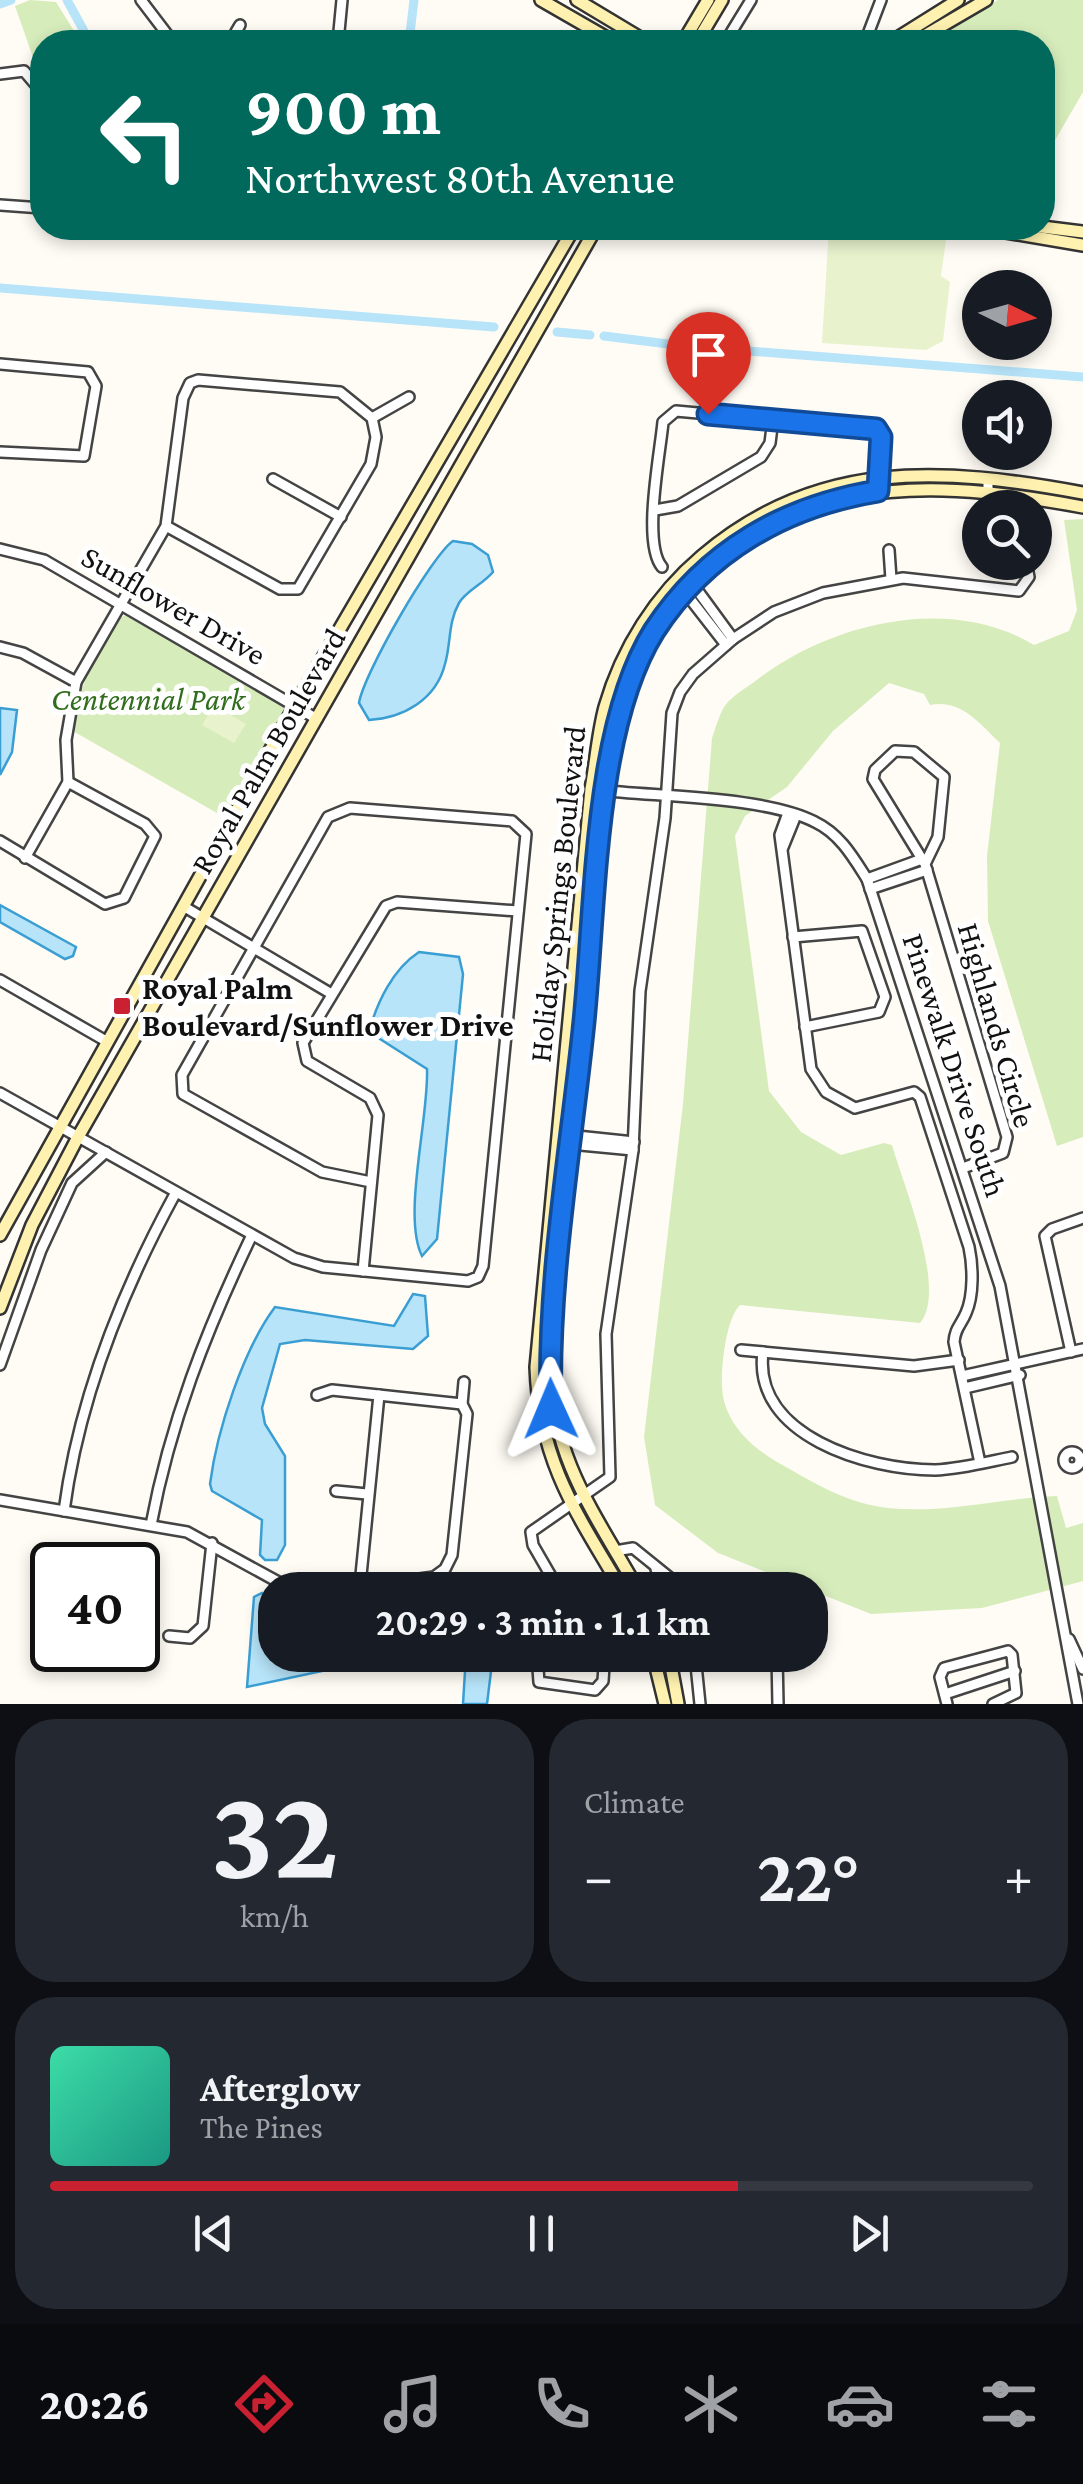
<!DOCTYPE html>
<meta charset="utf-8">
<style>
body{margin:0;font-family:"Crimson Pro",serif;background:#242831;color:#f1f3f6;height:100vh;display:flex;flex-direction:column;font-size:38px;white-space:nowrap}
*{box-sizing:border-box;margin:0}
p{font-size:32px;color:#9ea1a6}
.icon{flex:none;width:55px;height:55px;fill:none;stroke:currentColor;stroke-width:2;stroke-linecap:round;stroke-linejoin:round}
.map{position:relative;height:1704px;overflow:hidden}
.drawer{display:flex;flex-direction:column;gap:15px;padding:15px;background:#0d0f14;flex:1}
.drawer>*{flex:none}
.hud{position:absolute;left:30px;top:30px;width:1025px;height:210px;border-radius:40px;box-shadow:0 5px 15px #0003;background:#00695c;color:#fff;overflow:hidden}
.needle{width:65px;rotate:95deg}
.buttons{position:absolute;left:962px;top:270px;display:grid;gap:20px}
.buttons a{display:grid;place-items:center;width:90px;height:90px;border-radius:50%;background:#171b24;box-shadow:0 5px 15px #0003;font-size:50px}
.speed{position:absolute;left:30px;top:1542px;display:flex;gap:20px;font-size:50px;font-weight:700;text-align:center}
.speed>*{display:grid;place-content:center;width:130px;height:130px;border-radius:50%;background:#171b24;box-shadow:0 5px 15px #0003;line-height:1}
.speed .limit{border:5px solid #111;border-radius:15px;background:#fff;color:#111}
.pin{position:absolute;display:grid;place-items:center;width:85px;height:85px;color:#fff;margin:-102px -42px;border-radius:50% 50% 50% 0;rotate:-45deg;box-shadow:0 0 10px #0007}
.pin .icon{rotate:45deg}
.me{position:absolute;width:110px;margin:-55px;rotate:359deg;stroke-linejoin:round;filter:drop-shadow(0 0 8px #0008)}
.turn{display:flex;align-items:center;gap:35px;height:210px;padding:0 50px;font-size:45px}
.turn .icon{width:130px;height:130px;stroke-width:2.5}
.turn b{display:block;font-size:70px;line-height:85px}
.big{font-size:75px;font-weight:700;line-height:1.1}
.drawer .card{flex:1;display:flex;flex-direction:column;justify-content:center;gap:15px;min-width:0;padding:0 35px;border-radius:40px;background:#242831}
.drawer .dial{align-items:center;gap:0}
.dial b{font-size:130px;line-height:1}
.song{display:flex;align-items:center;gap:30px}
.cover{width:120px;height:120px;border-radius:15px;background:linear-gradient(135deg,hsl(160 70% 55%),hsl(170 70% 35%))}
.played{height:10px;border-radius:5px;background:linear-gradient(90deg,#c92132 70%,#363941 70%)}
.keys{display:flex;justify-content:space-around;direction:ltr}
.heat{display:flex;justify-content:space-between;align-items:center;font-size:55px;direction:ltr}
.drawer .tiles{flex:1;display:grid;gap:15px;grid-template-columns:1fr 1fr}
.card:last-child{grid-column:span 2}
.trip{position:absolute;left:258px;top:1572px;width:570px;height:100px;border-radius:40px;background:#171b24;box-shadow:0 5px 15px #0003;font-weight:700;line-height:100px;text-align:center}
.tabs{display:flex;height:160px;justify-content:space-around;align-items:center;background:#090b0e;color:#9ea1a6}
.tabs .icon{width:70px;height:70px}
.tabs .active{color:#c92132}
.tabs b{font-size:45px;color:#f1f3f6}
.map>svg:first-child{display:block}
.green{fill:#d7ecbb}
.pitch{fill:#e8f3ce}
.water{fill:#b7e4f9;stroke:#3a9ed3;stroke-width:2.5}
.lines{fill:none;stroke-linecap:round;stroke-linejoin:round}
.canal{stroke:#b7e4f9;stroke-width:9}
.street-casing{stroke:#444;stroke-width:14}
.secondary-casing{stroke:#333;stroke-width:16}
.street{stroke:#fff;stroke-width:9}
.secondary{stroke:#fff2b0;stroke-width:11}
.route-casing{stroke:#114b97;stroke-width:25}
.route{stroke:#1a73e8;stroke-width:18}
.poi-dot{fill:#c92132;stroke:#fff;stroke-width:4}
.labels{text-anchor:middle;stroke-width:10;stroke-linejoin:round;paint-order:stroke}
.street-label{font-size:32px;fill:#111;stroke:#fff}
.park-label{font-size:32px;font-style:italic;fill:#316d1d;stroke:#fff}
.poi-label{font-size:32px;font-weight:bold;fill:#111;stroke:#fff;text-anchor:start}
</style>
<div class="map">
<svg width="1083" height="1704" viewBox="0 0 1083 1704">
<rect width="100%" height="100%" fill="#fffcf5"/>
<!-- green -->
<g class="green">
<path d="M 30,0 L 56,2 L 81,42 L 42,42 L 41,80 L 15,6 Z"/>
<path d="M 998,0 L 1083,0 L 1083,92 L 1043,161 L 1042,42 L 928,42 Z"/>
<path d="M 1083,519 L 1083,1137 L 1057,1146 L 988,921 L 987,856 L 1000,743 C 979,723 961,699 930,705 L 924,694 L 889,683 L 833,731 L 787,787 L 745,816 L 735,836 L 769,1091 L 801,1132 L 841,1155 L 884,1143 L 892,1145 C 903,1184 948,1291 920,1323 L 740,1305 C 726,1319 721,1366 722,1386 C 723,1421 750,1446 777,1462 C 806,1478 834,1496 866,1504 C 926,1519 996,1498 1057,1496 L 1066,1528 L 1083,1523 L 1083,1581 L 982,1608 L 871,1614 L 718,1553 L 655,1505 L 644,1437 L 683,1104 L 712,738 C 716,727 720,711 727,703 C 735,694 749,686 758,679 C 832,623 949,594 1034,645 L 1069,631 L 1077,610 L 1064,520 Z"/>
<path d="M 130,614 L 284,705 L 284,714 L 224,817 L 71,730 C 76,704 101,617 130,614 Z"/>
</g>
<!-- pitch -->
<g class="pitch">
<path d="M 829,228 L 935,228 L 947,233 L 941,276 L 950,282 L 943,341 L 926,350 L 822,343 Z"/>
<path d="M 214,705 L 246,724 L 234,743 L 202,725 Z"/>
</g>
<!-- water -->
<g class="water">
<path d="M 453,541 L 472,544 L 488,555 L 493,572 C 483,584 466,591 459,603 C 448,622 451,644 445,664 C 436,700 403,718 369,720 L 359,703 C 363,675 432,555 453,541 Z"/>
<path d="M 0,708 L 17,710 L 12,752 L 0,775 Z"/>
<path d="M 0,905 L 76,947 L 73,956 L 65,959 L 0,922 Z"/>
<path d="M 419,952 L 459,957 L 463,974 L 437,1239 L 422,1256 C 402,1216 429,1118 427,1069 L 369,1032 C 377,1002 393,969 419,952 Z"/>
<path d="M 413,1294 L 425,1296 L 428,1336 L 413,1349 L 305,1340 L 280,1344 L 262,1408 L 265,1424 L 285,1456 L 285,1545 L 277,1560 L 265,1560 L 260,1555 L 262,1520 L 212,1491 L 210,1484 C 217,1430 243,1350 275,1307 L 394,1326 Z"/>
<path d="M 262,1593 C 276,1607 275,1636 275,1655 L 397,1655 L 247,1687 L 254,1597 Z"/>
<path d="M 466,1655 L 493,1655 L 487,1704 L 463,1704 Z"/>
</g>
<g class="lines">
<!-- canal -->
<g class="canal">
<path d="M 67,0 L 90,42"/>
<path d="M 0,4 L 11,0"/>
<path d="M 409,42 L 414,0"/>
<path d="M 0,288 L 494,327"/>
<path d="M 557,332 L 590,335"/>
<path d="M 604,336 L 684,346 L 1083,377"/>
</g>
<!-- street casing -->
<g class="street-casing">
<g id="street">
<path d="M 141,0 L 173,42"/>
<path d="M 230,42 L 240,25"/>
<path d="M 338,42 L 342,0"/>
<path d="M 729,42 L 729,36 L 751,0"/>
<path d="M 865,42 L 881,0"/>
<path d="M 0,74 L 24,71 L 42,92"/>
<path d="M 0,205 L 42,208"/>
<path d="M 309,228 L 351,232"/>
<path d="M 0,364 L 88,372 L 96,386 L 84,456 L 0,452"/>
<path d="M 372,418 L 409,397"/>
<path d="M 273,479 L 341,517"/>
<path d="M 988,508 L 988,482"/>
<path d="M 655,510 L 678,506 L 761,457 L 770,443 L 773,419"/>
<path d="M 0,549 L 44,560 L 317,719"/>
<path d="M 889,550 L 891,579"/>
<path d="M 662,567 C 642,543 660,455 663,422 L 676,411 L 876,429 L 881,437 L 878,491"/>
<path d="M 684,572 L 733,639"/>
<path d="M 684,591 L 726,645"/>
<path d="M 0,647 L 23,653 L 76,682"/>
<path d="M 599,790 C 658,797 765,796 815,822 C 840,834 853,857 867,879 L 1000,1286 L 1078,1704"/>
<path d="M 788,813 L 780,835 L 811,1069 L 826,1092 L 855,1108 L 914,1092 L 920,1097 L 969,1247 C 973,1266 974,1295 966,1313 C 961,1325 955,1328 954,1342 L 980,1463"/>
<path d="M 0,841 L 105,904 L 124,898 L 155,836 L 145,824 L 68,782"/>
<path d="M 783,847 L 796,815"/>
<path d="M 25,858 L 68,782 L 66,740 L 76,682 L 166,526 L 183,398 L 190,383 L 198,380 L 340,392 L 372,418 L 376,437 L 371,464 L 298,589 L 280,589 L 166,526"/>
<path d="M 925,864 L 938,837 L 944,777 L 914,752 L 895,751 L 875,770 L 873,779 L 925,864 L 1007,1137 L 1003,1153 L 963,1168"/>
<path d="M 867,879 L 922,859"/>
<path d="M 870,889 L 927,870"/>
<path d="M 183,906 L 330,993"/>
<path d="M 793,937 L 862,931 L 885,997 L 879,1012 L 805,1027"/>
<path d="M 0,980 L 106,1041"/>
<path d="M 0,1093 L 294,1258 L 323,1267 L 468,1281 L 478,1277 L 483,1266 L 526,834 L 512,821 L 350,808 L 328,817 L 182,1075 L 183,1094 L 322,1172 L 371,1182"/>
<path d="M 558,1134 L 634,1142"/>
<path d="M 570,1144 L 633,1150"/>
<path d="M 363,1271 L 378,1115 L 370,1098 L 307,1061 L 303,1043 L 386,906 L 397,902 L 518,911"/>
<path d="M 741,1350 L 914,1366 L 959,1360"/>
<path d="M 763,1352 C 752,1436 868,1470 935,1470 C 961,1469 987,1462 1012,1457"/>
<path d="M 1071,1352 L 1045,1236 L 1052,1229 L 1083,1218"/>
<path d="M 0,1365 L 41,1250 L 72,1183 L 106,1152"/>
<path d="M 962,1376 L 1083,1349"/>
<path d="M 965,1388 L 1020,1375"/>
<path d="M 317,1395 L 332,1390 L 462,1404"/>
<circle cx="1072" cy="1460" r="8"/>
<path d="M 336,1491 L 367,1494"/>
<path d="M 0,1500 L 187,1532 L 282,1584 L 330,1590"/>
<path d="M 64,1511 C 79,1398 121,1293 175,1194"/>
<path d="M 151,1525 C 170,1423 206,1331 251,1237"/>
<path d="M 615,1551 L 633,1548 L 685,1590"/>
<path d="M 656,1569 L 663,1590"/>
<path d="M 360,1585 L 379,1395"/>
<path d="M 339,1590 L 434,1577 L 445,1569 L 452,1555 L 467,1414 L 462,1404 L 464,1382"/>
<path d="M 559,1590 L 533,1545 L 531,1532 L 610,1477 L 606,1334 L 633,1150 L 640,991 L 665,818 L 672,713 L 680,692 L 693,674 L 733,639 L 774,612 L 823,593 L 903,578 L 1019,591 L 1029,577 L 1026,562"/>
<path d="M 169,1636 L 190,1638 L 203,1626 L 212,1543"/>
<path d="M 1069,1639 L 1083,1669"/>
<path d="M 537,1655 L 539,1682 L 595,1690 L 603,1681 L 604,1666 L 597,1655"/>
<path d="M 695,1655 L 700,1704"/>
<path d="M 777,1655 L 778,1704"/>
<path d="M 945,1694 L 1015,1671"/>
<path d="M 947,1704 L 940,1677 L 944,1668 L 1008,1651 L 1012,1655 L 1016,1693 L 993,1704"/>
</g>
</g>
<!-- secondary casing -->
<g class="secondary-casing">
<g id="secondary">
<path d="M 541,0 L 614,42"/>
<path d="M 577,0 L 647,42"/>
<path d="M 683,42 L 708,0"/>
<path d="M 697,42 L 722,0"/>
<path d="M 891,42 L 958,0"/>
<path d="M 914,42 L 986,0"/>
<path d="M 1042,227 L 1083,232"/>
<path d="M 982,228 L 1083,245"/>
<path d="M 0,1235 L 296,704 L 574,228"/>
<path d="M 0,1308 L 32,1225 L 78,1137 L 596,228"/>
<path d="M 622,1590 C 576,1513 539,1460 536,1367 L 591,789 C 596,762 598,733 605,707 C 622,648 656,595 702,556 C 817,458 942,467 1083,493"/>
<path d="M 638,1590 C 594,1512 553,1460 550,1368 L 605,791 C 610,764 612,734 620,708 C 638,652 669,602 714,564 C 824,472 949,482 1083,507"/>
<path d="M 653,1655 L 665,1704"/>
<path d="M 669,1655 L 678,1704"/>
</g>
</g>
<!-- street -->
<use href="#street" class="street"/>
<!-- secondary -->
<use href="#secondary" class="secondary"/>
</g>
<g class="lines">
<!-- route casing -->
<g class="route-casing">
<path id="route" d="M 551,1409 C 547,1284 570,1155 583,1031 C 596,914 592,730 654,631 C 706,551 785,506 878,491 L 881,437 L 876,429 L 708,414"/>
</g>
<!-- route -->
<use href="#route" class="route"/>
</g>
<!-- markers -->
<rect class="poi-dot" x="112" y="996" width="20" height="20" rx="5"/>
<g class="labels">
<!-- street labels -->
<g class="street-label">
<text transform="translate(174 605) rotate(30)" y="11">Sunflower Drive</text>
<text transform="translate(268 751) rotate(-60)" y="11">Royal Palm Boulevard</text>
<text transform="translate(557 894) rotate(-84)" y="11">Holiday Springs Boulevard</text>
<text transform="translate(997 1025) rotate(74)" y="11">Highlands Circle</text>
<text transform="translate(955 1065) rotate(72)" y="11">Pinewalk Drive South</text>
</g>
<!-- park labels -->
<g class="park-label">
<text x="148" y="710">Centennial Park</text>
</g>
<!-- poi labels -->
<g class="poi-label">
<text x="142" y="999">Royal Palm<tspan x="142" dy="37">Boulevard/Sunflower Drive</tspan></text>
</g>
</g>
</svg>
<div class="buttons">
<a><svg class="needle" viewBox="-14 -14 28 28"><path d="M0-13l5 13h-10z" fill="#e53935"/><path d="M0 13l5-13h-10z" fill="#9ea1a6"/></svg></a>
<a><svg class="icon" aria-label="sound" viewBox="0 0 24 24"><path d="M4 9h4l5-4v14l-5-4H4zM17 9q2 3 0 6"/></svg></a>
<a><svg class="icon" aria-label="search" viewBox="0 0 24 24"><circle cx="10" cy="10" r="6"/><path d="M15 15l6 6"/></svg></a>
</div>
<div class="speed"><div class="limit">40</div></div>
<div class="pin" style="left:708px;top:414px;background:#d93025"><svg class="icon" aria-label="arrive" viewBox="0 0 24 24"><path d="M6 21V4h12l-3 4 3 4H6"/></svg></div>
<svg class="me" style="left:551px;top:1409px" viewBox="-20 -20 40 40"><path d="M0-17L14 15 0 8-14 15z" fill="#1a73e8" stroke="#fff" stroke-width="4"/></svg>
<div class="trip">20:29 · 3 min · 1.1 km</div>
<div class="hud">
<div class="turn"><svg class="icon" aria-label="left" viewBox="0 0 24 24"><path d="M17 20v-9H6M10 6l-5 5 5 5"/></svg><div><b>900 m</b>Northwest 80th Avenue</div></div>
</div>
</div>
<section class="drawer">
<div class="tiles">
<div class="card dial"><b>32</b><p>km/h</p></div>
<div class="card"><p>Climate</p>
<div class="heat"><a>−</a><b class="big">22°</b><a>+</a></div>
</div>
<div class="card">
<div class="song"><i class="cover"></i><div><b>Afterglow</b><p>The Pines</p></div></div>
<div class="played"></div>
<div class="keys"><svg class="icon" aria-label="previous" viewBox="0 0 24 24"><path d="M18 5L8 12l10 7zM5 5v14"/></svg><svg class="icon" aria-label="pause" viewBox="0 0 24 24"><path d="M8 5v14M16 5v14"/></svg><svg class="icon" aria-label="next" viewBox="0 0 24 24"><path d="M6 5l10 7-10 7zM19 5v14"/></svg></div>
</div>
</div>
</section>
<nav class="tabs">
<b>20:26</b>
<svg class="icon active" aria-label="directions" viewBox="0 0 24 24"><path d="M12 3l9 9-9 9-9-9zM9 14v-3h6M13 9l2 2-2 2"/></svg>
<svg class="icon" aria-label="music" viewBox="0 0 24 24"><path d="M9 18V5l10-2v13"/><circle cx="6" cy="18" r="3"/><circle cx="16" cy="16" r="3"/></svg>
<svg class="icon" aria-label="phone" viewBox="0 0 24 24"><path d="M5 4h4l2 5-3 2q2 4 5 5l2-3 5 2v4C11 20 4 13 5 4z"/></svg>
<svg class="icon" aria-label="climate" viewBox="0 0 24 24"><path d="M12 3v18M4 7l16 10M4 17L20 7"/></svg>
<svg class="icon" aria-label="car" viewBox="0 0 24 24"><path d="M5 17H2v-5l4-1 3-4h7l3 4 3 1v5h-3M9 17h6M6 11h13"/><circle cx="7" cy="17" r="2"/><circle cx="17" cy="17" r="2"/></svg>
<svg class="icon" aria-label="filters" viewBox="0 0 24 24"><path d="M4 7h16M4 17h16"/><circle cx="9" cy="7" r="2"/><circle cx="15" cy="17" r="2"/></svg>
</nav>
